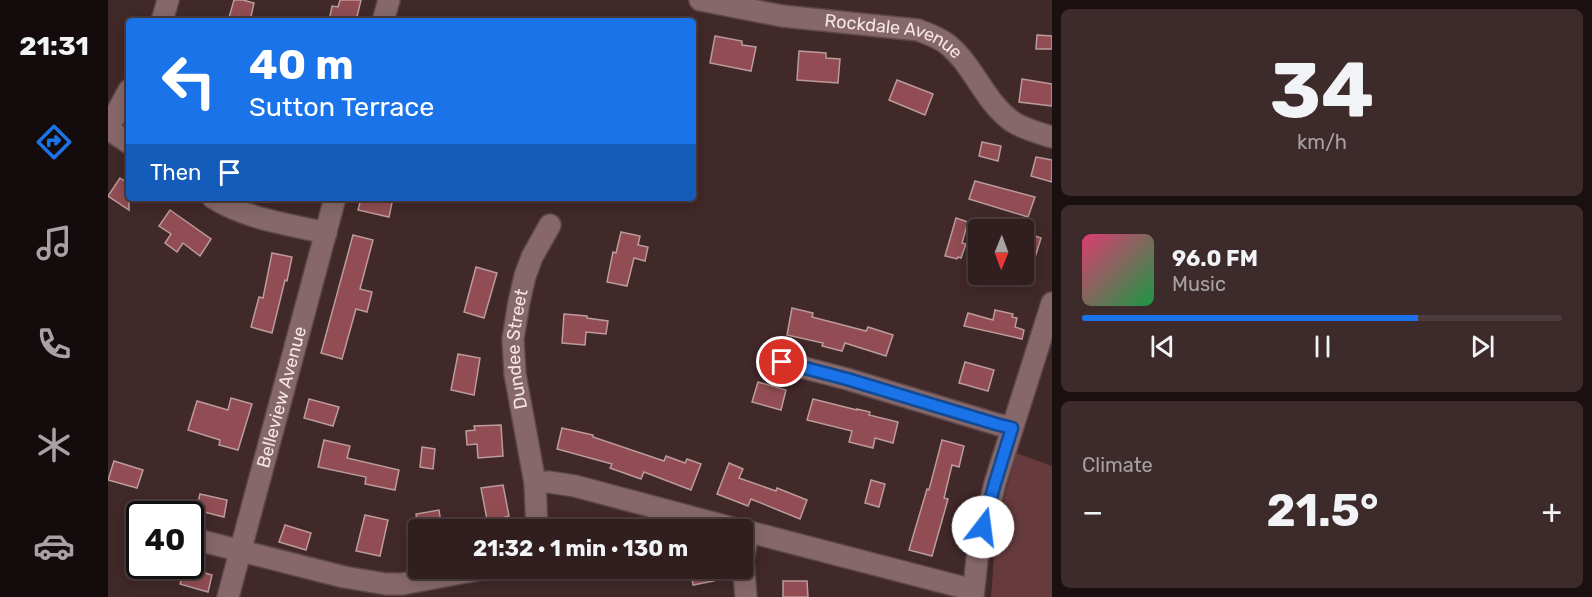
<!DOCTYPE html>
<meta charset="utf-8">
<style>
body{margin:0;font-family:Rubik,sans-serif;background:#3d2b2c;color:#f1f3f6;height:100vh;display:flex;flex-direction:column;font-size:22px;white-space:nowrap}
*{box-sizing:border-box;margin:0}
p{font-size:20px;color:#a8a2a4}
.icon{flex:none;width:33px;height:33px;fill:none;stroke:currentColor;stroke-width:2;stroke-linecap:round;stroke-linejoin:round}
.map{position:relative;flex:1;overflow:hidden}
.side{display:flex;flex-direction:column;gap:9px;padding:9px;background:#1b1011;width:540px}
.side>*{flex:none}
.guide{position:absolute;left:18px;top:18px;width:570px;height:183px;border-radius:6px;box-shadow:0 3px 15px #0003,0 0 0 2px #4c3c3d;background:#1a73e8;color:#fff;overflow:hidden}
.needle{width:39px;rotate:181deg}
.buttons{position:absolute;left:860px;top:219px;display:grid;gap:12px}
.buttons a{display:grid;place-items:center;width:66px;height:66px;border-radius:6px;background:#311e1f;box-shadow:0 3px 15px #0003,0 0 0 2px #4c3c3d;font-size:30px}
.speed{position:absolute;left:18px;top:501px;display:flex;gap:12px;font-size:30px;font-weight:700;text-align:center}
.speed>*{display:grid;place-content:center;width:78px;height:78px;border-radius:50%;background:#311e1f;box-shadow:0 3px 15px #0003,0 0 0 2px #4c3c3d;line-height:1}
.speed .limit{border:3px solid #111;border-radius:9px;background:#fff;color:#111}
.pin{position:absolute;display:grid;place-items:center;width:51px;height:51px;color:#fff;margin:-26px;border:3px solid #fff;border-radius:50%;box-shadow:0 2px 6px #0007}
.me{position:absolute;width:66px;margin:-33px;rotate:15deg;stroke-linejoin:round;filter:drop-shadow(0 0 4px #0008)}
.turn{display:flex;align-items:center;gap:21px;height:126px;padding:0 24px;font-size:27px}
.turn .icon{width:78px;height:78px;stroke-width:2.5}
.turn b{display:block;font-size:42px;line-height:51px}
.then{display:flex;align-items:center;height:57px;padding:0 24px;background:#0003;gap:12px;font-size:22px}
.big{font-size:45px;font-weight:700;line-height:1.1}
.side .tile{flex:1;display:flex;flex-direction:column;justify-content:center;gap:9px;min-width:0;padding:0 21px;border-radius:9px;background:#3d2b2c}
.side .dial{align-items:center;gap:0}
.dial b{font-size:78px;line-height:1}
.song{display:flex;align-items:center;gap:18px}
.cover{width:72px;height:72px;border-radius:9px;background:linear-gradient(135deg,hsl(340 70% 55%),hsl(140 70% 35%))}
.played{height:6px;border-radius:3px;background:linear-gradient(90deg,#1a73e8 70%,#4c3c3d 70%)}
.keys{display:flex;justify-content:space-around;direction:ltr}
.heat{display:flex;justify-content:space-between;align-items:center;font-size:33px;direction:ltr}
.trip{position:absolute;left:300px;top:519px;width:345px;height:60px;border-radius:6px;background:#311e1f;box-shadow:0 3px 15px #0003,0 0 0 2px #4c3c3d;font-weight:700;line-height:60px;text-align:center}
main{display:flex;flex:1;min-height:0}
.tabs{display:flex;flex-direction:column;width:108px;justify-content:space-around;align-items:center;background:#140c0c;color:#a8a2a4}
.tabs .icon{width:42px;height:42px}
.tabs .current{color:#1a73e8}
.tabs b{font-size:27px;color:#f1f3f6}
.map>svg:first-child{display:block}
.green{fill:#673b3e}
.building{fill:#914d53;stroke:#bb9b9c;stroke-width:1.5}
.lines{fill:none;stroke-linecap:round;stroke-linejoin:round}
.minor-casing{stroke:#5d4749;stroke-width:24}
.minor{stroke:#86686a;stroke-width:21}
.route-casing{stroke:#114b97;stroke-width:15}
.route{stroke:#1a73e8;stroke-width:10}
.labels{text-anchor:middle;stroke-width:6;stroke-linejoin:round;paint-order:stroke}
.street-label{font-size:18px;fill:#f6e5e6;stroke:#412829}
</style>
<main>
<nav class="tabs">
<b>21:31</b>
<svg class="icon current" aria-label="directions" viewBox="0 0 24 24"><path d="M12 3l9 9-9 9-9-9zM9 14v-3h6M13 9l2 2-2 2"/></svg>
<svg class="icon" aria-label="music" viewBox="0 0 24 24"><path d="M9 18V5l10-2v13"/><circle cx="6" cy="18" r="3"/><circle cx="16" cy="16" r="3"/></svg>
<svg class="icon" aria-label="phone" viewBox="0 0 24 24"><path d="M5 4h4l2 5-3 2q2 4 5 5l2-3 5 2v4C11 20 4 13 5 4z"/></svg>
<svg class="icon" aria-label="climate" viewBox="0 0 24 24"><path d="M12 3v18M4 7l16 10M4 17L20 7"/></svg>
<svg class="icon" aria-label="car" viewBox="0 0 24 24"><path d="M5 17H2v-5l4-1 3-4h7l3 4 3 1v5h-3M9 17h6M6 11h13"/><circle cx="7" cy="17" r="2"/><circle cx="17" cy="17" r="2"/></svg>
</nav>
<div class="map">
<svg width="944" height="597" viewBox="0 0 944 597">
<rect width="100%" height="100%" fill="#412829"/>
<!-- green -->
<path class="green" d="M 908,453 L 944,466 L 944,597 L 883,597 L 888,529 Z"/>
<!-- building -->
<g class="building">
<path d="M 126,0 L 135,0 L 146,3 L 142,21 L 120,21 Z"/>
<path d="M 232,0 L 253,0 L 248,21 L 221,21 L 224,6 L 230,7 Z"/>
<path d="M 929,35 L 944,36 L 944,49 L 928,49 Z"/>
<path d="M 607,36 L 634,41 L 634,45 L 648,47 L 643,71 L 602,63 Z"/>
<path d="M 691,51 L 718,53 L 718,58 L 732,59 L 730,83 L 689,80 Z"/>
<path d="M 914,79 L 944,84 L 944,106 L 911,102 Z"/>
<path d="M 789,80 L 825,94 L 817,115 L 781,100 Z"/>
<path d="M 874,142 L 893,146 L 890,161 L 871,156 Z"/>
<path d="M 928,157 L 944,160 L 944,182 L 923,176 Z"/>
<path d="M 12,178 L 21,184 L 21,210 L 0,196 Z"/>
<path d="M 867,181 L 927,197 L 920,217 L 861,199 Z"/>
<path d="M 253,198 L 285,198 L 281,217 L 250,210 Z"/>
<path d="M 62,210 L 103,239 L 92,256 L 75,243 L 69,252 L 57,243 L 63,234 L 51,226 Z"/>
<path d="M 848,218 L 860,222 L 854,243 L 858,244 L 853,258 L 850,257 L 849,259 L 837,256 Z"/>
<path d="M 513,232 L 532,236 L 530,245 L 540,247 L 537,261 L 526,258 L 519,286 L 499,282 L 505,252 L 508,253 Z"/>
<path d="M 915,232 L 933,238 L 926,261 L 915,258 Z"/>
<path d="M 245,235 L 265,240 L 252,289 L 264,292 L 259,312 L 248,309 L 234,359 L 213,353 Z"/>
<path d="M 164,253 L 184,257 L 179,281 L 177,280 L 164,333 L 143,327 L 151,297 L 155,298 Z"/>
<path d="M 368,267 L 389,273 L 376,318 L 356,312 Z"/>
<path d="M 684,308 L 705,313 L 704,317 L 758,331 L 760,327 L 785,335 L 778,356 L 737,343 L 734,351 L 714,346 L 715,343 L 679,335 Z"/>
<path d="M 887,310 L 905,314 L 904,317 L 909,318 L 907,327 L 916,330 L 914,339 L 856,326 L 860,313 L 885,320 Z"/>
<path d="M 456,314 L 479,316 L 479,318 L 500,321 L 498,334 L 478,332 L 477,345 L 454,343 Z"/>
<path d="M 350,354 L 372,358 L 366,395 L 343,390 Z"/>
<path d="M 857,362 L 886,370 L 880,391 L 851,383 Z"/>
<path d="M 650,382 L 678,390 L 673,410 L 644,402 Z"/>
<path d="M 123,398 L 144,404 L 130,450 L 111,445 L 112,440 L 80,430 L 89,401 L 120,410 Z"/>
<path d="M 201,399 L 231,407 L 225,426 L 196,418 Z"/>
<path d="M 705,399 L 749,410 L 749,409 L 762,412 L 761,415 L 790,422 L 785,443 L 767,438 L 765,448 L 741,442 L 744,431 L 699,420 Z"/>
<path d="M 393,425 L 395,456 L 370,458 L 369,444 L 359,445 L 358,431 L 367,430 L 366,426 Z"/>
<path d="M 454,428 L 485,435 L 485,437 L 556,461 L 558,456 L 577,463 L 579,459 L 593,464 L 583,490 L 536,472 L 533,479 L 502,468 L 504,464 L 449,449 Z"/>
<path d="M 216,440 L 242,446 L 239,458 L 291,470 L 287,490 L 257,484 L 258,477 L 210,467 Z"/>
<path d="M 834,440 L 856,446 L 851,467 L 844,465 L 836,498 L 840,499 L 824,556 L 801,550 L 819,489 L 821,490 Z"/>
<path d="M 314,447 L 327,449 L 325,469 L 312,467 Z"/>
<path d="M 6,461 L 35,470 L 29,488 L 0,480 Z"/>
<path d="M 621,463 L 635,469 L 631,478 L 668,491 L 669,488 L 699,500 L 692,519 L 643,499 L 640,506 L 609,494 Z"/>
<path d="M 763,480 L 777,484 L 771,507 L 757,503 Z"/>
<path d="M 395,485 L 401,516 L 397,517 L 400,530 L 381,530 L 373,488 Z"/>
<path d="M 92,494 L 119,500 L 116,517 L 88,510 Z"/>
<path d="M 331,510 L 334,530 L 311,530 L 308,514 Z"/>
<path d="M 257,515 L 280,520 L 272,556 L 248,551 Z"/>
<path d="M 177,525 L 203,533 L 198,550 L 171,542 Z"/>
<path d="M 77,567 L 104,575 L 100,592 L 72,584 Z"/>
<path d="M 582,568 L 604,568 L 606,581 L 585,585 Z"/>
<path d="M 675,581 L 699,581 L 700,597 L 675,597 Z"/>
</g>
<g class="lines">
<!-- minor casing -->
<g class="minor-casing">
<g id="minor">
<path id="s1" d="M 592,0 L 674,16 L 810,30 C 820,34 830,37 839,44 C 866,65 876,102 905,122 C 916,129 931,133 944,137"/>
<path d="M 54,21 L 60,0"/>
<path d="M 275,21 L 281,0"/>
<path d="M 0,129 L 21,90"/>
<path d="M 0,129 L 21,143"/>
<path d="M 105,198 C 138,219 180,224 218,233"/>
<path d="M 674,362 L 739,379 L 888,424 L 904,428"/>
<path d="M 427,483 L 441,482 L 467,486 L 632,530"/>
<path id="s2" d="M 429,530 L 427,483 L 407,374 L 405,339 L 411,302 L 417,276 L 424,257 L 442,225"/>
<path d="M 634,530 L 865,590"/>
<path d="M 82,538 L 236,577 L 278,584 L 294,584 L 380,568"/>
<path id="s3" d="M 120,597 L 227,198"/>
<path d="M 638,597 L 635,560 L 640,532"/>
<path d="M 865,597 L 869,559 L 887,483 L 944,303"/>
</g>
</g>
<!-- minor -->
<use href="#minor" class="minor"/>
</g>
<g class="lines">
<!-- route casing -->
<g class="route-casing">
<path id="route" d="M 674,362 L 739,379 L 888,424 L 904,428 L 887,483 L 875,527"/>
</g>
<!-- route -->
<use href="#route" class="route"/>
</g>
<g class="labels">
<!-- street labels -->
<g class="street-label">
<text dy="6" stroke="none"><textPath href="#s1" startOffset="198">Rockdale Avenue</textPath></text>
<text dy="6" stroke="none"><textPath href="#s2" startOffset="183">Dundee Street</textPath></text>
<text dy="6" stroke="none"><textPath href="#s3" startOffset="207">Belleview Avenue</textPath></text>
</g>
</g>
</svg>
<div class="buttons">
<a><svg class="needle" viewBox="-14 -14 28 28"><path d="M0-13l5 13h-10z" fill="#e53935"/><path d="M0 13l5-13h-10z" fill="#a8a2a4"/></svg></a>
</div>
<div class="speed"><div class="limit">40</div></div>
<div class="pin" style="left:674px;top:362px;background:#d93025"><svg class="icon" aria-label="arrive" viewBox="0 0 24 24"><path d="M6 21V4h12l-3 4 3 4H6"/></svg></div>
<svg class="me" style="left:875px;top:527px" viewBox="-20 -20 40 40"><circle r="19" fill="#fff"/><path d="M0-13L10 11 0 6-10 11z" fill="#1a73e8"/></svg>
<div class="trip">21:32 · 1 min · 130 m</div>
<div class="guide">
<div class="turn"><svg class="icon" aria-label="left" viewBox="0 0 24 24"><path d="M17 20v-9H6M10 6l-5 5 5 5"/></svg><div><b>40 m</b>Sutton Terrace</div></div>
<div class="then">Then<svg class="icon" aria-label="arrive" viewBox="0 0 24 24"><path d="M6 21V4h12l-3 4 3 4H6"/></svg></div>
</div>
</div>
<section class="side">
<div class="tile dial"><b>34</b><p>km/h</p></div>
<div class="tile">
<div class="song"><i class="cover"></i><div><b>96.0 FM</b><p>Music</p></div></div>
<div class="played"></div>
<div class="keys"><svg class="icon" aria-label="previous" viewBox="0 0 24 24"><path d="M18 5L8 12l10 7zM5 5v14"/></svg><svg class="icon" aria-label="pause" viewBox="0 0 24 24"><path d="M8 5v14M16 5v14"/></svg><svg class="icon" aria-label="next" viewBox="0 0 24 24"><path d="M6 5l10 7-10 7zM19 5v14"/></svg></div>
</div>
<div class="tile"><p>Climate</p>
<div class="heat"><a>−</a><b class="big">21.5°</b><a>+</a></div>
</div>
</section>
</main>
